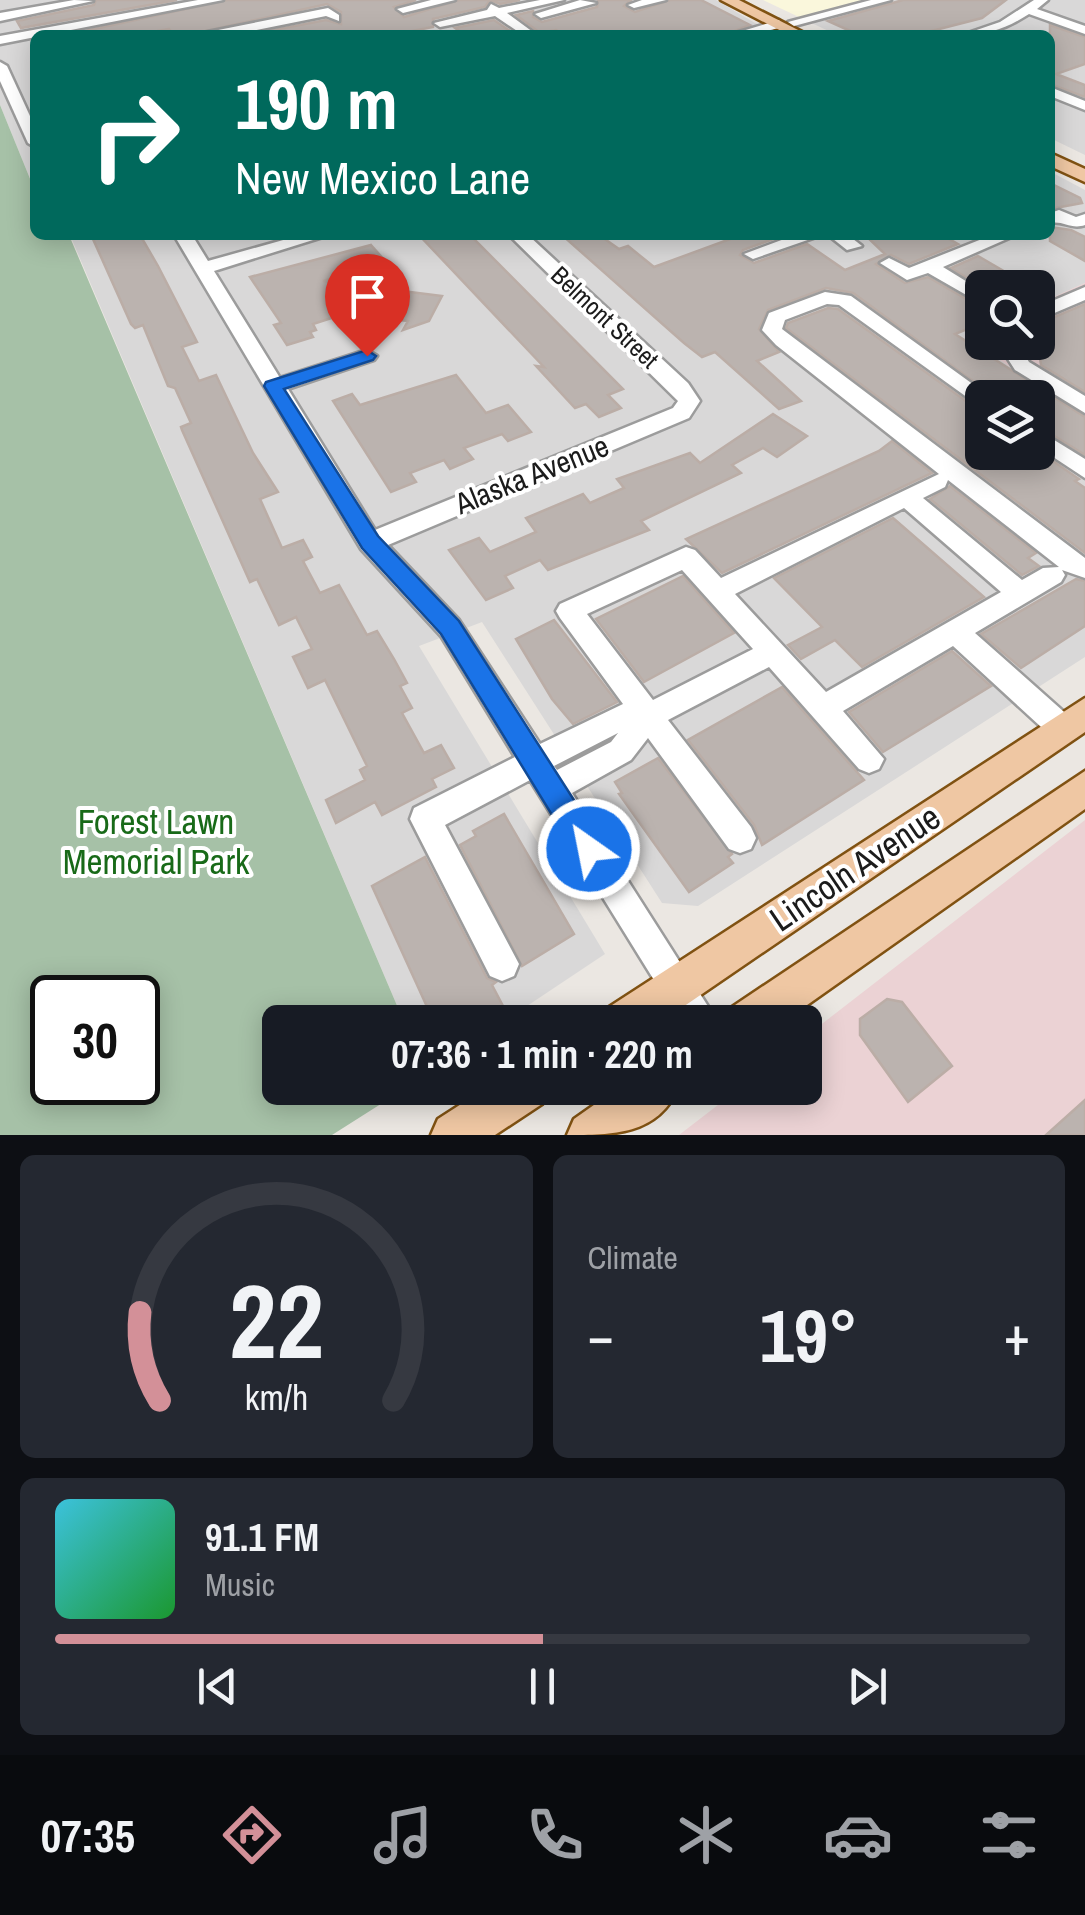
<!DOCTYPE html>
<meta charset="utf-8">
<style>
body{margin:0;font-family:"Archivo Narrow",sans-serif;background:#242831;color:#f1f3f6;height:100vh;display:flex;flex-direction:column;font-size:38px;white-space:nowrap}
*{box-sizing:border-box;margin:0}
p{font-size:32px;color:#9ea1a6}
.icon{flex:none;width:55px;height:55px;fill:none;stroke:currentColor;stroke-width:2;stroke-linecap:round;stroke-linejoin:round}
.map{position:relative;height:1135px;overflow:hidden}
.details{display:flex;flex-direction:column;gap:20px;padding:20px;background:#0d0f14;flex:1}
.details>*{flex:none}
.hud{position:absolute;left:30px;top:30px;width:1025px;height:210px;border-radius:15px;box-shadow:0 5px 25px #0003;background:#00695c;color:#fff;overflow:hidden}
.controls{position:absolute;left:965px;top:270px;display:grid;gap:20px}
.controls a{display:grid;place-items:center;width:90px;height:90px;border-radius:15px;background:#171b24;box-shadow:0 5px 25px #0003;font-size:50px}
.speed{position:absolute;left:30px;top:975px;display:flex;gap:20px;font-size:50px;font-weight:700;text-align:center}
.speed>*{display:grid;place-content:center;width:130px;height:130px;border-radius:50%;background:#171b24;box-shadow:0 5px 25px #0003;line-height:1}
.speed .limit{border:5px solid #111;border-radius:15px;background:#fff;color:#111}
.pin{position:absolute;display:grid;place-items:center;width:85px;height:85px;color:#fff;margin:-102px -42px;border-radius:50% 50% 50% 0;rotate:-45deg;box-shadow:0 0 10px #0007}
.pin .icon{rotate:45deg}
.me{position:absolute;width:110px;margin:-55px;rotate:327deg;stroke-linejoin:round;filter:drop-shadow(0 0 8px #0008)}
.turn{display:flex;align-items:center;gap:35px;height:210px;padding:0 40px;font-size:45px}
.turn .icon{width:130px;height:130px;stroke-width:2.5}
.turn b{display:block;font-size:70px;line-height:85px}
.big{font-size:75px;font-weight:700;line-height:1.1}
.details .card{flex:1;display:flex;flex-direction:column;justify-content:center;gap:15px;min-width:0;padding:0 35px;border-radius:15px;background:#242831}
.details .dial{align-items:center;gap:0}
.dial svg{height:260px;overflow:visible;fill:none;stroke:#363941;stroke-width:7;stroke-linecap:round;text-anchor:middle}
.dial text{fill:#f1f3f6;stroke:none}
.song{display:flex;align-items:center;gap:30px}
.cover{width:120px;height:120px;border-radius:15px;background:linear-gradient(135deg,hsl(190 70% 55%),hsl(130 70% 35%))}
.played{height:10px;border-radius:5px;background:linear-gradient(90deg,#d39098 50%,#363941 50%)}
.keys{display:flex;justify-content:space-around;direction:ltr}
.heat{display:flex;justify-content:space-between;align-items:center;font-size:55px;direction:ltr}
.details .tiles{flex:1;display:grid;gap:20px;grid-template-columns:1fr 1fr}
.card:last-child{grid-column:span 2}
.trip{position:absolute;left:262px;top:1005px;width:560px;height:100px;border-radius:15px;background:#171b24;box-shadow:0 5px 25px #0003;font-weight:700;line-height:100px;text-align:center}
.tabs{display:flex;height:160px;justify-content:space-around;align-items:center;background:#090b0e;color:#9ea1a6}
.tabs .icon{width:70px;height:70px}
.tabs .on{color:#d39098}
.tabs b{font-size:45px;color:#f1f3f6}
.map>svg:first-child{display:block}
.residential{fill:#d9d8d8;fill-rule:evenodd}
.commercial{fill:#ebd2d4}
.education{fill:#faf7dc}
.cemetery{fill:#a6c1a7;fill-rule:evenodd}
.building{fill:#bbb3af;stroke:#bbada6;stroke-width:2.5}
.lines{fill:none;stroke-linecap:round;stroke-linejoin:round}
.minor-casing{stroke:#9c9c9c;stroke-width:5}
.major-casing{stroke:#805212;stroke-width:5}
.minor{fill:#fff;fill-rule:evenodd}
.major{fill:#efc7a3;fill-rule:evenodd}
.route{fill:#1a73e8;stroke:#114b97;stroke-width:2.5}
.labels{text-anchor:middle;stroke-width:8;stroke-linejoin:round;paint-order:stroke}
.far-street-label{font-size:25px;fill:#1b1b1b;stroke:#fff}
.street-label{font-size:30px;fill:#1b1b1b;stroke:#fff}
.near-park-label{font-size:35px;fill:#186a18;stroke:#fff}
.near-street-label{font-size:35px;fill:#1b1b1b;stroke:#fff}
</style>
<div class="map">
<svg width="1085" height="1135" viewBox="0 0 1085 1135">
<rect width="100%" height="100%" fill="#ebe7e2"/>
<!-- residential -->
<g class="residential">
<path d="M 0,0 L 716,0 L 755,23 L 785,35 L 35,35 L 35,191 L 0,105 Z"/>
<path d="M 874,0 L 1085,0 L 1085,155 L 1050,138 L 1050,35 L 837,35 L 801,18 Z"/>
<path d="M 1050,165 L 1061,170 L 1053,173 L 1085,190 L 1085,283 L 1038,304 L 1038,288 L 982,288 L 982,328 L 965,335 L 1085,417 L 1085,657 L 698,906 L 662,903 L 482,622 L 419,646 L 605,954 L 503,1022 L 404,1022 L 70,235 L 1050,235 ZM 982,398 L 1038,398 L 1038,452 L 982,452 Z"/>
</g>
<!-- commercial -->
<g class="commercial">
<path d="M 1085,283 L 1085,417 L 964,336 L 982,328 L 982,342 L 1038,342 L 1038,304 Z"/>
<path d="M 1085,820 L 1085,1135 L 679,1135 L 740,1088 L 805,1088 L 805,1037 Z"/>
</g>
<!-- education -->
<path class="education" d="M 763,0 L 874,0 L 801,18 Z"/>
<!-- cemetery -->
<path class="cemetery" d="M 0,105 L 35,191 L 35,235 L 69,235 L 404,1022 L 280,1022 L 280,1088 L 406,1088 L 332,1135 L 0,1135 ZM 52,998 L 138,998 L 138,1082 L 52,1082 Z"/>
<!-- building -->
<g class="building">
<path d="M 96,0 L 177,0 L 21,28 L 17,21 L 94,5 Z"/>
<path d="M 227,0 L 416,0 L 394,7 L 404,17 L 459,0 L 520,0 L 500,4 L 490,0 L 485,7 L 433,19 L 433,27 L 392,35 L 248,35 L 326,20 L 341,24 L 341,12 L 327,4 L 188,35 L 173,35 L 169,29 L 138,35 L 71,34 Z"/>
<path d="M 598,0 L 631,0 L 624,6 L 635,12 L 670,0 L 701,0 L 750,25 L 725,35 L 565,35 L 556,30 L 540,33 L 516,15 L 533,11 L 533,17 L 542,22 L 597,7 Z"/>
<path d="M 903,0 L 1006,0 L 982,18 L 916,35 L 859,35 L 828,21 Z"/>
<path d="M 494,20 L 516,35 L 465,35 L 455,28 Z"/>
<path d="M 1050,25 L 1085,37 L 1085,64 L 1056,74 L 1085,85 L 1085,97 L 1050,84 Z"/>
<path d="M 1050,183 L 1080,198 L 1082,203 L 1050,209 Z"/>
<path d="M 1050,227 L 1071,230 L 1085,237 L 1085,261 L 1050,241 Z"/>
<path d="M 110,235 L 140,235 L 158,266 L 197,342 L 182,347 L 199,381 L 216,375 L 253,453 L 278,492 L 260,499 L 282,548 L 303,540 L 312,557 L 303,561 L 320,593 L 339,585 L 367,635 L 377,631 L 394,659 L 407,683 L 400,686 L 412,708 L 402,713 L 424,753 L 441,745 L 454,768 L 432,779 L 436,787 L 382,815 L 375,802 L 336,823 L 326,800 L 365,780 L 360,770 L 367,766 L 325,680 L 308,688 L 293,657 L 312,649 L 296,617 L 279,625 L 257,579 L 250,582 L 182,430 L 181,427 L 191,423 L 175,388 L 168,386 L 143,325 L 135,328 L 131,324 L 93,239 Z"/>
<path d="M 419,235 L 470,235 L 623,389 L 608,395 L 621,408 L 599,417 L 586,404 L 575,408 L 536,366 L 544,367 Z"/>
<path d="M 562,235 L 599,235 L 619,249 L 628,246 L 654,267 L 741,235 L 784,235 L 743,250 L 740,255 L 754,263 L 807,244 L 845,270 L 885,254 L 865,235 L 942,235 L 958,244 L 909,264 L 891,255 L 876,264 L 905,283 L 928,277 L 982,308 L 982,323 L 955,334 L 1085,417 L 1085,455 L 1038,426 L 1038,398 L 996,398 L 853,293 L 826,288 L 768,310 L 759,329 L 779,352 L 757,361 L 801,401 L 779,409 L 715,352 L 702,357 L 684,343 Z"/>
<path d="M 371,245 L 386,262 L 323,281 L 442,296 L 429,321 L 403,330 L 408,321 L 389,319 L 402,295 L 313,324 L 316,330 L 310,332 L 313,337 L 287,345 L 274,325 L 281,323 L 250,277 Z"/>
<path d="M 978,256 L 1002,270 L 1030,288 L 983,288 L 951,268 Z"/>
<path d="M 1085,304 L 1085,392 L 1041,365 L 1038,344 L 1038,324 Z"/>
<path d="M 828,308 L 838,309 L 973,406 L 982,408 L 982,452 L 1040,452 L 1079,479 L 1075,481 L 1085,488 L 1085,553 L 786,328 L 788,323 Z"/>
<path d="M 456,375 L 486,413 L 508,405 L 531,432 L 508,441 L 502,434 L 464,448 L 473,459 L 450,469 L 444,460 L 410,473 L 416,482 L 391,492 L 333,401 L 352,394 L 360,405 Z"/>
<path d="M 773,414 L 807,436 L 777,457 L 763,448 L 732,465 L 741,473 L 641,521 L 649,530 L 548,570 L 540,560 L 505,576 L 513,588 L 486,600 L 449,550 L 479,538 L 490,552 L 536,532 L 526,518 L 583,494 L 590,503 L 624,488 L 617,479 L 690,453 L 700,463 Z"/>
<path d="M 892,441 L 932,473 L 722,573 L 686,539 L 879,451 Z"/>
<path d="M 950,486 L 1036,553 L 1028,558 L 1039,566 L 1022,575 L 930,499 Z"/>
<path d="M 893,518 L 984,597 L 862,667 L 835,640 L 801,659 L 788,645 L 822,627 L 774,578 Z"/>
<path d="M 683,576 L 734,633 L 644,682 L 596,619 Z"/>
<path d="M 1076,579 L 1085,581 L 1085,626 L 1021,668 L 981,634 Z"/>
<path d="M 554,620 L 617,702 L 573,724 L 552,699 L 516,639 Z"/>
<path d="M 952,651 L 991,686 L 883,752 L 849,712 Z"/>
<path d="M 782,687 L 864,780 L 762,845 L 754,825 L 688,740 Z"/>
<path d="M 658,758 L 732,854 L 728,857 L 733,863 L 689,892 L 619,794 L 622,793 L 615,782 Z"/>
<path d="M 504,814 L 574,934 L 522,966 L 460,845 L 476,836 L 473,831 Z"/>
<path d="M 425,857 L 487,978 L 496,982 L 492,985 L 503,1006 L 477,1022 L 434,1022 L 372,886 Z"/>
<path d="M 887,999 L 902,1002 L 952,1066 L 908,1102 L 860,1035 L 860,1019 Z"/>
<path d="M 1085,1100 L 1085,1135 L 1046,1135 Z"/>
</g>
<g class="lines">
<!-- minor casing -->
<g class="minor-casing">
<g id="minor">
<path d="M 74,0 L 93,1 L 0,21 L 0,13 Z"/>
<path d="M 198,0 L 223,0 L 0,44 L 0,36 Z"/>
<path d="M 431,0 L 455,0 L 403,13 L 397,9 Z"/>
<path d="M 540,0 L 564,0 L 507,13 L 537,35 L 523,35 L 495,16 L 440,27 L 434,23 L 487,10 L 491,4 L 499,8 Z"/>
<path d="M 580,0 L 596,3 L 541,18 L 535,14 Z"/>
<path d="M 642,0 L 666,0 L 634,8 L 628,5 Z"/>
<path d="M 871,0 L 891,0 L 794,26 L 788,22 Z"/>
<path d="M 1034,0 L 1048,0 L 1037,9 L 1085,26 L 1085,34 L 1029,14 C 1007,28 989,35 962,35 L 1000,22 Z"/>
<path d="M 328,8 L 339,15 L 339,21 L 326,16 L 252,31 L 193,35 Z"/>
<path d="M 779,20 L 783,27 L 750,35 L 729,35 Z"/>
<path d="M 0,62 L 7,66 L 35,127 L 35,147 L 28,143 L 0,81 Z"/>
<path d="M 1050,87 L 1085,101 L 1085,110 L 1050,96 Z"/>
<path d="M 1059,210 L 1076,217 L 1085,214 L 1085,225 C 1071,230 1063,220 1050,223 L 1050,213 Z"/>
<path d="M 174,235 L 192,235 L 208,261 L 301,235 L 329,235 L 214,271 L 280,378 L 367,350 L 377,356 L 374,360 L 288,389 L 375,530 L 673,408 L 678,401 L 509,235 L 528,235 L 688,383 L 700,401 L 689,418 L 388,545 L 459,620 L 540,744 L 623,704 L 560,618 L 556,611 L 560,604 L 686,547 L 695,550 L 721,578 L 939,474 L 776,345 L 762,330 L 769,313 L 825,292 L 851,296 L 992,398 L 982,398 L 982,405 L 975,403 L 839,305 L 827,304 L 785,320 L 782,329 L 1085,558 L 1085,578 L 1062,570 L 1065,575 L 1061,582 L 975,633 L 1072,719 L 1076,728 L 1072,737 L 1062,741 L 1052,737 L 953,646 L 843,711 L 884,759 L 879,769 L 869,773 L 859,769 L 769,667 L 668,720 L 751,827 L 756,838 L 751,849 L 740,853 L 729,849 L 648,738 L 631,760 L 572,793 L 718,1022 L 680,1022 L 530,780 L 445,825 L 519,964 L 514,976 L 502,981 L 490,976 L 410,819 L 414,808 L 515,757 L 441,636 L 361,549 ZM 948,480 L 1059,567 L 1043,568 L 1022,580 L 923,498 L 945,487 ZM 904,508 L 1001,592 L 826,692 L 735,594 ZM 682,570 L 753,649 L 653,700 L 587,614 ZM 618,733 L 611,742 L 557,770 L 554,766 Z"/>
<path d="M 795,235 L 822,235 L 753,259 L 744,254 Z"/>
<path d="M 828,235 L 848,235 L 862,246 L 847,250 Z"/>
<path d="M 992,235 L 1016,235 L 943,267 L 982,291 L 982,304 L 928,273 L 907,280 L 880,263 L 889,258 L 909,268 Z"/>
<path d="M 1085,287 L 1085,300 L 1038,320 L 1038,307 Z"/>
<path d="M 997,342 L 1017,342 L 1029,362 L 1085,396 L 1085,413 L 1015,370 Z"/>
<path d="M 1038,430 L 1085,459 L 1085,478 L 1038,447 Z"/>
</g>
</g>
<!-- major casing -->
<g class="major-casing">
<g id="major">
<path d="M 721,0 L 739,0 L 808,35 L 789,35 Z"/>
<path d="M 1050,153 L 1085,169 L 1085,182 L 1050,166 Z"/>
<path d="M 1085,698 L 1085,732 L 661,1022 L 603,1022 L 609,1007 Z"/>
<path d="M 1085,771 L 1085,809 L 783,1022 L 726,1022 L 732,1007 Z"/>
<path d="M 486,1088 L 548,1088 L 542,1104 L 495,1135 L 431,1135 L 438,1119 Z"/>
<path d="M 618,1088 L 678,1088 C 658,1135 612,1135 567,1135 L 574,1119 Z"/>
</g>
</g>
<!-- minor -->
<use href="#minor" class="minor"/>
<!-- major -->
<use href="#major" class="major"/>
</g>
<!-- route -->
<path class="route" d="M 367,350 L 376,356 L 373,360 L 284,389 L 378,536 L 459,621 L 599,839 L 604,849 L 599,859 L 589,863 L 579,859 L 441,634 L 362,548 L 264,386 L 266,382 Z"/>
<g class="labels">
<!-- far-street labels -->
<g class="far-street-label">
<text transform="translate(605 317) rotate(43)" y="9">Belmont Street</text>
</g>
<!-- street labels -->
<g class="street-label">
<text transform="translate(532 475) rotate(-22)" y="10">Alaska Avenue</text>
</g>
<!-- near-park labels -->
<g class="near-park-label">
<text x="156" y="834">Forest Lawn<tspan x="156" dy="40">Memorial Park</tspan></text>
</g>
<!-- near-street labels -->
<g class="near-street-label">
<text transform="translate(855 868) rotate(-34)" y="12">Lincoln Avenue</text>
</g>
</g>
</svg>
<div class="controls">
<a><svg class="icon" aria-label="search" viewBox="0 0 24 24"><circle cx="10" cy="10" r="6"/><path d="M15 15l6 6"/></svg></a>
<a><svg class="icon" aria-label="layers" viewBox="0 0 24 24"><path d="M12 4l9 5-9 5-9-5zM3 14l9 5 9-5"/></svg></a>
</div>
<div class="speed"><div class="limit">30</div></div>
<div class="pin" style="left:367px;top:356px;background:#d93025"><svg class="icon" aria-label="arrive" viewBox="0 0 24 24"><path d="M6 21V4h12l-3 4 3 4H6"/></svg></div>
<svg class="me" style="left:589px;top:849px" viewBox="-20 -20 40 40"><circle r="17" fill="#1a73e8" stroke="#fff" stroke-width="3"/><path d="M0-11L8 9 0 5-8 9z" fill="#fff"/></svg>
<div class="trip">07:36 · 1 min · 220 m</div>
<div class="hud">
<div class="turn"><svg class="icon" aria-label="right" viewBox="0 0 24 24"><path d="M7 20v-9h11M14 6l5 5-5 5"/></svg><div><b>190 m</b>New Mexico Lane</div></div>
</div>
</div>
<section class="details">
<div class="tiles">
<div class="card dial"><svg viewBox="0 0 100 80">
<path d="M14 69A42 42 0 1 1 86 69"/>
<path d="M14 69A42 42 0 0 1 8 42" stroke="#d39098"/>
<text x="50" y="56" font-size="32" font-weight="700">22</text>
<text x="50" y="72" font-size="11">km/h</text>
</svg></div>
<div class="card"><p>Climate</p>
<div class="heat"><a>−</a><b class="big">19°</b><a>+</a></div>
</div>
<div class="card">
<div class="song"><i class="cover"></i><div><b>91.1 FM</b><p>Music</p></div></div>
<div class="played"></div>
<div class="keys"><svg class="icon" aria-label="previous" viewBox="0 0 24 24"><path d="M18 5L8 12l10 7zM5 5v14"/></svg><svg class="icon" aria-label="pause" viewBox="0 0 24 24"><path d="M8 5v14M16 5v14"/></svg><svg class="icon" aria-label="next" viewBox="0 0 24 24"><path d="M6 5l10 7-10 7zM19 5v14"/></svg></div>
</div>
</div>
</section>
<nav class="tabs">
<b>07:35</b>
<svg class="icon on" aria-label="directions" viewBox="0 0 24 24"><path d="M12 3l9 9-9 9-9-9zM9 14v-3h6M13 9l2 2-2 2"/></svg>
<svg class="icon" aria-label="music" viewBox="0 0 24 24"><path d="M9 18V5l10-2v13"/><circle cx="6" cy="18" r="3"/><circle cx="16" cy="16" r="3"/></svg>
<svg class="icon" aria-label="phone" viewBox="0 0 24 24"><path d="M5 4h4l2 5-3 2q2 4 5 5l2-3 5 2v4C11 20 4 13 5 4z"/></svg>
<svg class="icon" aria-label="climate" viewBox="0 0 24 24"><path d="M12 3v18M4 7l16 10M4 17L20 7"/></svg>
<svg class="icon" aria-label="car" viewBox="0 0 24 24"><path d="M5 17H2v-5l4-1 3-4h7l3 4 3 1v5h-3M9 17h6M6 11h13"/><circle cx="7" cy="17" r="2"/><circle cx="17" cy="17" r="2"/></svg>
<svg class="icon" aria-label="filters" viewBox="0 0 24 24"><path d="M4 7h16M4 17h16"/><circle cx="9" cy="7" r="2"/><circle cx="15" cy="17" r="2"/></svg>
</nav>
